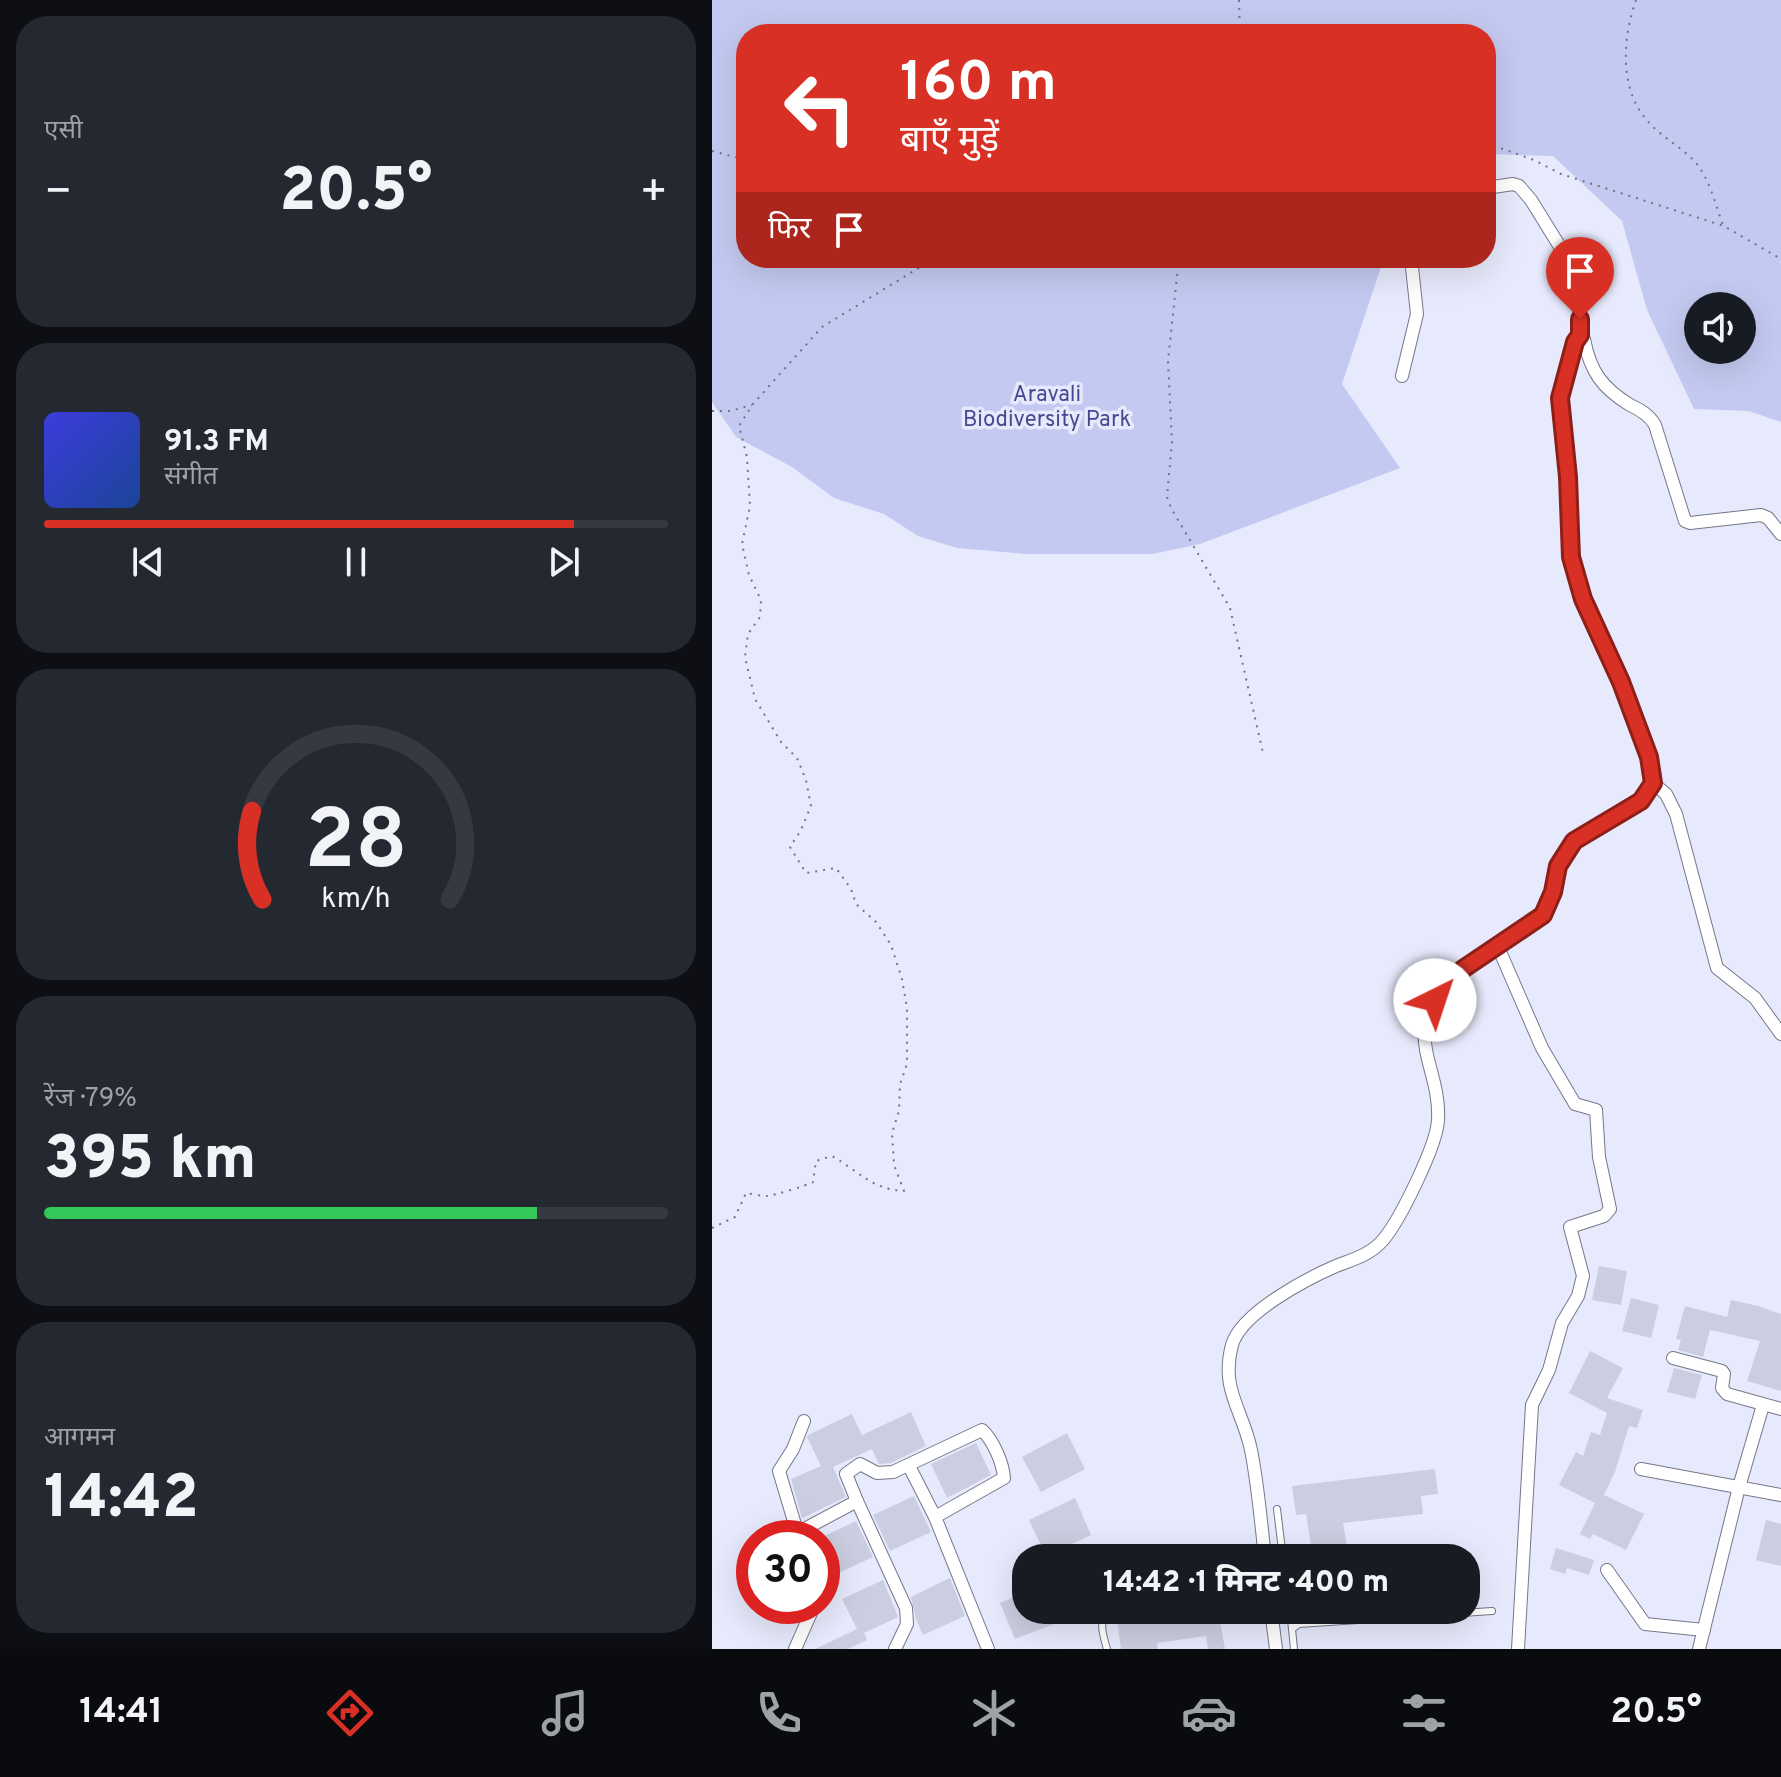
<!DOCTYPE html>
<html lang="hi">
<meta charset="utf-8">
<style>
body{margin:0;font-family:Overpass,"Noto Sans Devanagari",sans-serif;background:#242831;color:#f1f3f6;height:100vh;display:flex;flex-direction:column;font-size:30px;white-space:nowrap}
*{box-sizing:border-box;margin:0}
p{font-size:26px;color:#9ea1a6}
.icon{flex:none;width:44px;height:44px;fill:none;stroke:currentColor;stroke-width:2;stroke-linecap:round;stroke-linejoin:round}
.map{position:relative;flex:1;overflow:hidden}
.details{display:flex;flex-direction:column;gap:16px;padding:16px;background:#0d0f14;width:712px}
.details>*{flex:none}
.hud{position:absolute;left:24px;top:24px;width:760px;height:244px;border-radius:32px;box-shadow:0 8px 32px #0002;background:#d93025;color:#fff;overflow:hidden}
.controls{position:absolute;left:972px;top:292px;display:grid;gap:16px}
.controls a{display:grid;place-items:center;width:72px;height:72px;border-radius:50%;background:#171b24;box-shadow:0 8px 32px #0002;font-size:40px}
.speed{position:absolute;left:24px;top:1520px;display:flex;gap:16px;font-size:40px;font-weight:700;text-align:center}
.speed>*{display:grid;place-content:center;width:104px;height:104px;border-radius:50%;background:#171b24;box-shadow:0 8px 32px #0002;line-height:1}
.speed .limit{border:12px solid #d22;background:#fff;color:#111}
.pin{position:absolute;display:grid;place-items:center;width:68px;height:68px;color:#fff;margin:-82px -34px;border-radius:50% 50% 50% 0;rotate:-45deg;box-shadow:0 0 8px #0007}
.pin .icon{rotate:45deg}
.me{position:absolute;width:88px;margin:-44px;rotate:41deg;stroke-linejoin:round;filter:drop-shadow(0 0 6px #0008)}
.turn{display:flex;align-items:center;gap:28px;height:168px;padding:0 32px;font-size:36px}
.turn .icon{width:104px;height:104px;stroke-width:2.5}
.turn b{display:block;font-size:56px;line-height:68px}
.then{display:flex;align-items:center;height:76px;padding:0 32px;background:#0003;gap:16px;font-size:30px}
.big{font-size:60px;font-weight:800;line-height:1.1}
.details .tile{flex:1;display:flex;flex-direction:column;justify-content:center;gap:12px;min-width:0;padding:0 28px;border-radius:32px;background:#242831}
.details .dial{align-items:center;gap:0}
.dial svg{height:208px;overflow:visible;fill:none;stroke:#363941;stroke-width:7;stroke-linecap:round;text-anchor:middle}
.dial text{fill:#f1f3f6;stroke:none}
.song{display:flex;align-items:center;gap:24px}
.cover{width:96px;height:96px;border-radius:12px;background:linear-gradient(135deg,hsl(240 70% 55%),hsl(220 70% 35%))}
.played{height:8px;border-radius:4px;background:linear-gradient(90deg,#d93025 85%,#363941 85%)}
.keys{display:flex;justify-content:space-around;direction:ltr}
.heat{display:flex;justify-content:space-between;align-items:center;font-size:44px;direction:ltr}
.charge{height:12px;border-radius:6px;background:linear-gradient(90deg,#34c759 79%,#363941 0)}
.trip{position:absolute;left:300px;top:1544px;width:468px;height:80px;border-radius:32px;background:#171b24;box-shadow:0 8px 32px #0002;font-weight:800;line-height:80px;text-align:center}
.tabs{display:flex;height:128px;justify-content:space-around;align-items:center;background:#090b0e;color:#9ea1a6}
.tabs .icon{width:56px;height:56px}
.tabs .active{color:#d93025}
.tabs b{font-size:36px;color:#f1f3f6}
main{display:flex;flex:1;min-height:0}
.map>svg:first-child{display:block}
.green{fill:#c4c9f1;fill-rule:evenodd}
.building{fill:#cbcee0}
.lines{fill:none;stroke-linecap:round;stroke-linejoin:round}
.lane-casing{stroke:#757788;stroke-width:8}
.street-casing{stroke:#757788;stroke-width:14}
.path{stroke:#727480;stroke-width:2;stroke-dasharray:2 6;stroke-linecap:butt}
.lane{stroke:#fff;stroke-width:6}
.street{stroke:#fff;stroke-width:12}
.route-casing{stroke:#8d1f18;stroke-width:20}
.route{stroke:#d93025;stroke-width:14}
.labels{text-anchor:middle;stroke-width:7;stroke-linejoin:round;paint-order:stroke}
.park-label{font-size:22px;fill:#464891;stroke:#e7eafc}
</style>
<main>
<section class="details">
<div class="tile"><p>एसी</p>
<div class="heat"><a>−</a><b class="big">20.5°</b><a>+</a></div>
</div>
<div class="tile">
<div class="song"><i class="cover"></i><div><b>91.3 FM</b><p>संगीत</p></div></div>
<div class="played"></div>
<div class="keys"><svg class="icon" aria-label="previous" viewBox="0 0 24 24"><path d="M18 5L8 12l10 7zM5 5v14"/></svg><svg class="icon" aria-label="pause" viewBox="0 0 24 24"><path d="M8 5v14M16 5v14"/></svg><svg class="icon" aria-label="next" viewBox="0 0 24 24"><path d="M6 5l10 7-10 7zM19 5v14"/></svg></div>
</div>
<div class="tile dial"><svg viewBox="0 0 100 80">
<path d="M14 69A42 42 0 1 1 86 69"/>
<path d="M14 69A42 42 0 0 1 10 35" stroke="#d93025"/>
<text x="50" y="56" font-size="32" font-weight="700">28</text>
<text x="50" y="72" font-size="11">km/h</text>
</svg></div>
<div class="tile"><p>रेंज · 79%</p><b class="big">395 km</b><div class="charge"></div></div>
<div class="tile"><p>आगमन</p><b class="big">14:42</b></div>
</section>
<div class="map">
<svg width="1069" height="1649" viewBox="0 0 1069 1649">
<rect width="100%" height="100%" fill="#e7eafc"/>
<!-- green -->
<path class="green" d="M 0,0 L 1069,0 L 1069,422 L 1037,411 L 982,409 L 935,310 L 910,221 L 841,156 L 774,154 L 774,34 L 34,34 L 34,258 L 672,258 L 630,384 L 688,468 L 488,544 L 440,554 L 314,554 L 245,548 L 206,536 L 172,514 L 122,498 L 80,467 L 24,437 L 0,402 ZM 986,306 L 1030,306 L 1030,350 L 986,350 Z"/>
<!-- building -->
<g class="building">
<path d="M 887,1266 L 915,1271 L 909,1305 L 880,1300 Z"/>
<path d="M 919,1298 L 947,1305 L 939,1338 L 910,1331 Z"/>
<path d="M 1019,1300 L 1046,1306 L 1069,1314 L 1069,1391 L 1035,1381 L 1048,1341 L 998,1330 L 991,1357 L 966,1350 L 969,1340 L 964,1339 L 973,1306 L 1015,1317 Z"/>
<path d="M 878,1351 L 911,1368 L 895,1398 L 931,1410 L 925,1428 L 917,1426 L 903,1472 L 892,1495 L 932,1514 L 914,1550 L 881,1534 L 878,1539 L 868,1534 L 883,1503 L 847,1485 L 864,1452 L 871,1456 L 879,1432 L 888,1435 L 895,1413 L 857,1393 Z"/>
<path d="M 962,1368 L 990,1375 L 983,1399 L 955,1392 Z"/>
<path d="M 199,1412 L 214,1446 L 179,1463 L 167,1464 L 160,1449 L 121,1467 L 134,1497 L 90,1518 L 79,1479 L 109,1466 L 95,1437 L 96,1435 L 140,1414 L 150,1435 Z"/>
<path d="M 355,1433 L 373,1469 L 329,1492 L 310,1457 Z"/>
<path d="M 264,1443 L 279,1475 L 235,1498 L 219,1464 Z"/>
<path d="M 723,1469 L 726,1494 L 709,1496 L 711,1514 L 631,1523 L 637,1558 L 601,1558 L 594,1514 L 584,1515 L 580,1486 Z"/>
<path d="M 202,1496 L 219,1532 L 178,1551 L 161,1515 Z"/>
<path d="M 363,1498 L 379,1535 L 334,1556 L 317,1520 Z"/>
<path d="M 1054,1520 L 1069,1524 L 1069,1566 L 1044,1560 Z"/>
<path d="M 144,1521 L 161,1557 L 118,1577 L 110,1560 L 110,1537 Z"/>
<path d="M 844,1548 L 882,1560 L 877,1575 L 855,1568 L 853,1574 L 838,1569 Z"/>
<path d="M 42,1568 L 42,1601 L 29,1574 Z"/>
<path d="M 238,1578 L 253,1616 L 211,1635 L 204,1619 L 199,1597 Z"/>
<path d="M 171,1580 L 186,1617 L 152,1633 L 155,1640 L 136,1649 L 103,1649 L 145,1629 L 130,1599 Z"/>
<path d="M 314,1592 L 314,1610 L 319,1610 L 321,1616 L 337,1610 L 345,1610 L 350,1621 L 303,1639 L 288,1603 Z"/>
<path d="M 418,1610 L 506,1610 L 513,1649 L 496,1649 L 494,1636 L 445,1643 L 446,1649 L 409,1649 L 404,1612 Z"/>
</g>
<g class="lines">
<!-- lane casing -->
<g class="lane-casing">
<g id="lane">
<path d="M 565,1509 L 571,1558"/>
<path d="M 578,1610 L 580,1629"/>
<path d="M 395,1649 C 391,1635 386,1622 396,1610"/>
<path d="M 582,1649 L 580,1629 L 587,1624 L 780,1611"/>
</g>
</g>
<!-- street casing -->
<g class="street-casing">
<g id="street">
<path d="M 774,188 L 801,184 L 807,186 L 819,200 L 858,263 L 867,302 L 868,335 L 872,339 C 878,371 890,388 918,405 C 929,410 937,415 943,425 L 973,521 L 978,523 L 1049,515 L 1056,518 L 1069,534"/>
<path d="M 690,376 L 705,314 L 699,258"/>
<path d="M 941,783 L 954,794 L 964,814 L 1005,968 L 1043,998 L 1069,1034"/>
<path d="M 786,947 L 830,1048 L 863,1104 L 884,1110 L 887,1157 L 898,1209 L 892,1216 L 858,1227 L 871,1276 L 866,1296 L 850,1323 L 837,1370 L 820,1405 L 806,1649"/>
<path d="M 961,1358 L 1010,1371 L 1012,1374 L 1010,1388 L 1015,1394 L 1069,1409"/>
<path d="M 197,1466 L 223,1517 L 276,1649"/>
<path d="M 929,1469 L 1069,1495"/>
<path d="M 85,1533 L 145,1501"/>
<path d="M 87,1538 L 67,1471 L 81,1449 L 92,1421"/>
<path d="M 553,1558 C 549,1522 546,1485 539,1450 C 531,1410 508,1390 520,1345 C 529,1313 594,1279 624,1266 C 642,1259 658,1255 671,1240 C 688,1220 725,1145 726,1120 C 729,1067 690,1037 733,988 C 753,964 780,951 806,934 C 814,928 824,923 830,916 C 847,894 841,864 860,844 C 882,820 928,817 941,783 L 937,757 L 909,682 L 871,599 L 859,557 L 856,477 L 848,398 L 863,342 L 868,335"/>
<path d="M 895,1570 L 933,1624 L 992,1630"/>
<path d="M 559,1610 L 564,1649"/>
<path d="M 83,1649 L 102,1606"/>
<path d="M 183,1649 L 195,1624 L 194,1608 L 145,1501 L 134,1474 L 148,1464 L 165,1473 L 181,1472 L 270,1430 C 281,1440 291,1463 292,1478 L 223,1517"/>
<path d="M 987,1649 L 1027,1487 L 1051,1405"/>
</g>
</g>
<!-- path -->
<g class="path">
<path d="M 527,0 L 528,34"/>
<path d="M 924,0 C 911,37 907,86 933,118 C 947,136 969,146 984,163 C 998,180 1003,204 1011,225"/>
<path d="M 774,143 L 822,160 L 849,174 L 1012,226 L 1069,259"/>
<path d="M 0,151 L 34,160"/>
<path d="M 467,258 L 456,361 L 460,442 L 455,497 L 459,508 L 518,608 L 551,753"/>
<path d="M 657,258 L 686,269"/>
<path d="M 0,411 L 18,411 L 40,405"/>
<path d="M 0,1228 L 23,1217 L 34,1193 C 40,1194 49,1196 55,1196 C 64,1195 93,1186 101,1182 L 104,1161 L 120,1156 C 148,1172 159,1189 192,1191 L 182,1165 L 180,1133 L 187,1111 L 188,1084 L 195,1064 L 195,1008 L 190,979 L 179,945 L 164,922 L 144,904 L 139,889 L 124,868 L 94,873 L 78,847 L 89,830 L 99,806 L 94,780 L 85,758 L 69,742 L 43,699 L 33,657 L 36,634 L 48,617 L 49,600 L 37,575 L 30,544 L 38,506 L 35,457 L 27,426 L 41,404 L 110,327 L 223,258"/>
</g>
<!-- lane -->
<use href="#lane" class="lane"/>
<!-- street -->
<use href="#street" class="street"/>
</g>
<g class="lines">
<!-- route casing -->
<g class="route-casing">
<path id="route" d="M 723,1000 L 751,969 L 831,915 L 841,892 L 846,866 L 862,841 L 929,801 L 941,783 L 937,757 L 909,682 L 871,599 L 859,557 L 856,477 L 848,398 L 863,342 L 868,335 L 868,319"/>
</g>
<!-- route -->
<use href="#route" class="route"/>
</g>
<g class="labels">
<!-- park labels -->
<g class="park-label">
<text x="335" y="401">Aravali<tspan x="335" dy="25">Biodiversity Park</tspan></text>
</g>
</g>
</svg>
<div class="controls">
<a><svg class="icon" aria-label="sound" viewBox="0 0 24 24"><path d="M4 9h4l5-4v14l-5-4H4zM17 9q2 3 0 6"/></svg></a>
</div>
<div class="speed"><div class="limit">30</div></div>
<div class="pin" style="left:868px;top:319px;background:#d93025"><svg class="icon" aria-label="arrive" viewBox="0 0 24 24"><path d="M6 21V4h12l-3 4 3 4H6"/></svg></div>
<svg class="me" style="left:723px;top:1000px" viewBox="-20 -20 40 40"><circle r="19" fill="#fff"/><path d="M0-13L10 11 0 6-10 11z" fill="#d93025"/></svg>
<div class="trip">14:42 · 1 मिनट · 400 m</div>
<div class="hud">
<div class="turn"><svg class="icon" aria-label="left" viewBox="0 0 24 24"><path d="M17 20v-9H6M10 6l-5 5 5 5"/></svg><div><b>160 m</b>बाएँ मुड़ें</div></div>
<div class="then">फिर<svg class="icon" aria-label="arrive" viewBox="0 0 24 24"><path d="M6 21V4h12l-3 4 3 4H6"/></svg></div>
</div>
</div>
</main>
<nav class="tabs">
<b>14:41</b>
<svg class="icon active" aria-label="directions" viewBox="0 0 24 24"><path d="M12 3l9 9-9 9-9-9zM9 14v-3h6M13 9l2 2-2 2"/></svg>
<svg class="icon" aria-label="music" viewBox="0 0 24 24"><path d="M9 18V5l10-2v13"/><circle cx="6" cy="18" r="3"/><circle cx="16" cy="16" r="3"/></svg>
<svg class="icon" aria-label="phone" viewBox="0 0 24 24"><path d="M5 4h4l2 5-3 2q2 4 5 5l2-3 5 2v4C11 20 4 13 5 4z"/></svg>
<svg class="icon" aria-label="climate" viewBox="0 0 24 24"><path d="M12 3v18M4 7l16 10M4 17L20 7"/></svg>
<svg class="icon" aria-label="car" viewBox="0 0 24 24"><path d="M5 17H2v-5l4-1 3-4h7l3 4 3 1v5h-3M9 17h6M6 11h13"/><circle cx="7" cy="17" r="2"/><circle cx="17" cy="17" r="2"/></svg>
<svg class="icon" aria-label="filters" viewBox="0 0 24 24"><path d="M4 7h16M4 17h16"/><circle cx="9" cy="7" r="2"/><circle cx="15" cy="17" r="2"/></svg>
<b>20.5°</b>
</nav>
